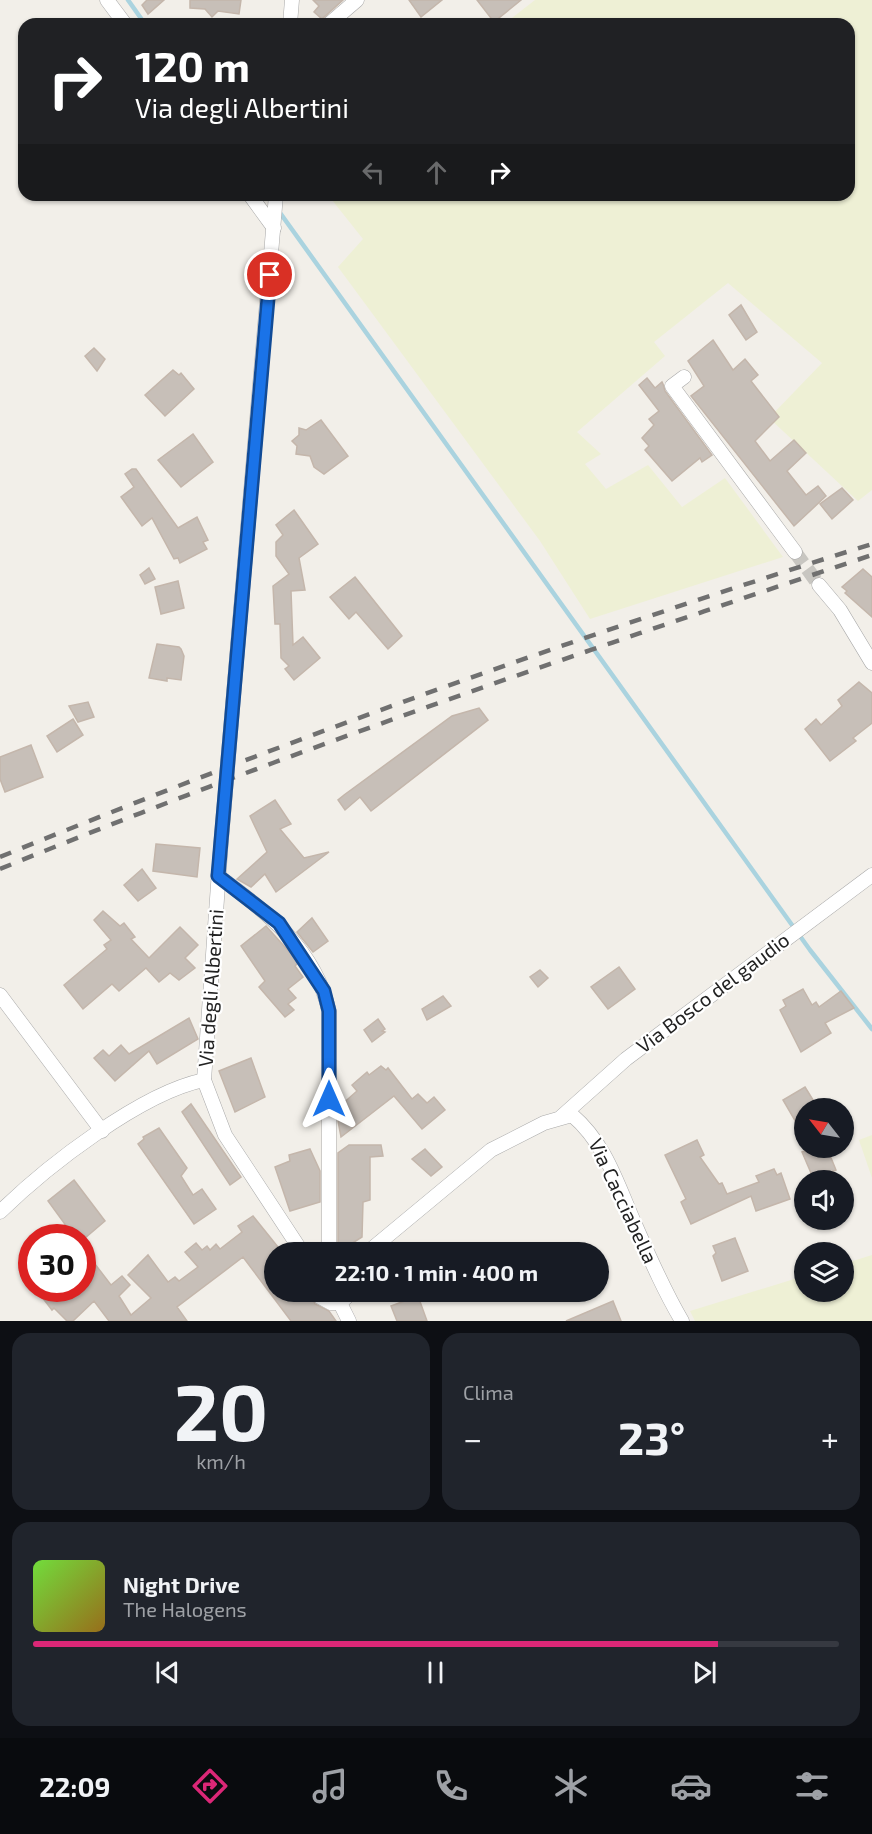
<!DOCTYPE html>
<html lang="it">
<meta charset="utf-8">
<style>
body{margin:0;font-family:"Exo 2",sans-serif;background:#20242c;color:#f1f3f6;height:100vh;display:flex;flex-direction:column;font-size:22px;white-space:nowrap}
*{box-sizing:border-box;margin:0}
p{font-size:20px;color:#9ea1a6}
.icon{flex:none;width:33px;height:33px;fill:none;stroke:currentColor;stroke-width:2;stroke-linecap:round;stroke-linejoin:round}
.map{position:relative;height:1321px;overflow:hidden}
.drawer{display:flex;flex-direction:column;gap:12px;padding:12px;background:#0d0f14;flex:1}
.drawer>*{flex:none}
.banner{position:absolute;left:18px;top:18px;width:837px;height:183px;border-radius:18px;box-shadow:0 2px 4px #0004;background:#202124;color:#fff;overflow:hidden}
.needle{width:39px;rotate:301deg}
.fabs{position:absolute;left:794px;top:1098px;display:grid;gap:12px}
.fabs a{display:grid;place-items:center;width:60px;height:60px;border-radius:50%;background:#171b24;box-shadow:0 2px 4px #0004;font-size:30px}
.speed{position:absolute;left:18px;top:1224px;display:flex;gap:12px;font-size:30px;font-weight:700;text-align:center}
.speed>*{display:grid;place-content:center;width:78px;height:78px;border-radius:50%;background:#171b24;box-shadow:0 2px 4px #0004;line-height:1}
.speed .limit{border:9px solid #d22;background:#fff;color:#111}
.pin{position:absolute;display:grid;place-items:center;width:51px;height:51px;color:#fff;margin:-26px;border:3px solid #fff;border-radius:50%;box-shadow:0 2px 6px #0007}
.me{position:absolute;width:66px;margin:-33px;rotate:0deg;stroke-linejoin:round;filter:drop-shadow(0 0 4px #0008)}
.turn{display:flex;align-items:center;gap:21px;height:126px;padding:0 18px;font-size:27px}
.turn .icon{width:78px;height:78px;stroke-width:2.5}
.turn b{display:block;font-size:42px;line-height:51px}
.lanes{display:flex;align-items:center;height:57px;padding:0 18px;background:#0003;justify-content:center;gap:30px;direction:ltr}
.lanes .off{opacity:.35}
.big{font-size:45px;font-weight:700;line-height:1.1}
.drawer .tile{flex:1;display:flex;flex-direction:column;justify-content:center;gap:9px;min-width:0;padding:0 21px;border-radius:18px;background:#20242c}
.drawer .dial{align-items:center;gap:0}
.dial b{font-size:78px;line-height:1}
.song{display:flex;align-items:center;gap:18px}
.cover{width:72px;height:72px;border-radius:9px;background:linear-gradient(135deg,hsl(100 70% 55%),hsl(40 70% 35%))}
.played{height:6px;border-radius:3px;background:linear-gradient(90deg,#db2777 85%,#363941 85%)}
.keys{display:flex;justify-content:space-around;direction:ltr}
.heat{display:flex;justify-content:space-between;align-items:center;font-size:33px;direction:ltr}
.drawer .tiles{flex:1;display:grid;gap:12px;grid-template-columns:1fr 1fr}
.tile:last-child{grid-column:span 2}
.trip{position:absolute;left:264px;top:1242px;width:345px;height:60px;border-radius:30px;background:#171b24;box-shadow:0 2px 4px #0004;font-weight:700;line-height:60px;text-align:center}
.dock{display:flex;height:96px;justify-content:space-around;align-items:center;background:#090b0e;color:#9ea1a6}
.dock .icon{width:42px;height:42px}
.dock .on{color:#db2777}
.dock b{font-size:27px;color:#f1f3f6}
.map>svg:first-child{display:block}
.farmland{fill:#eef0d5}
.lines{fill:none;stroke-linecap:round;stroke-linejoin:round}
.stream{stroke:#aad3df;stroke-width:4.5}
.building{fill:#c7bfb8;stroke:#c4b6ab;stroke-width:1.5}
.street-tunnel{stroke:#c8c6c1;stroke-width:14;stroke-dasharray:14 7;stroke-linecap:butt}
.street-casing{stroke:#a9a9a9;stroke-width:15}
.street{stroke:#fff;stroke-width:14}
.rail{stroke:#707070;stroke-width:4.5;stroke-dasharray:12 12;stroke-linecap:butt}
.route-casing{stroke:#114b97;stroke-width:15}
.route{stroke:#1a73e8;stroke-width:10}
.labels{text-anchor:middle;stroke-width:4.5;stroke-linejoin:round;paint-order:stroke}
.street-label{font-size:20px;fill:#222;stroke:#fff}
</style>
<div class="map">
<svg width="872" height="1321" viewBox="0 0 872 1321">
<rect width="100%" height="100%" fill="#f2efe9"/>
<!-- farmland -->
<g class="farmland">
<path d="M 535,0 L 872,0 L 872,490 L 858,501 L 769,418 L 822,363 L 728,283 L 654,342 L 665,356 L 577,432 L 601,454 L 585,464 L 606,489 L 648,465 L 682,507 L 725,478 L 783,557 L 590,619 L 540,541 L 338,267 L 363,239 L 328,195 L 849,195 L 849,24 L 504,24 Z"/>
<path d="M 872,1135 L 872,1178 L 859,1140 Z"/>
<path d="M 872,1255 L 872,1321 L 695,1321 L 690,1311 L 804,1276 L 804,1292 L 843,1292 L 843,1264 Z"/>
</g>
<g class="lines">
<!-- stream -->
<g class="stream">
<path d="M 128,0 L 145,24"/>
<path d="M 278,210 L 810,950 L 872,1029"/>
</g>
</g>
<!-- building -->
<g class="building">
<path d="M 147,0 L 164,0 L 148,14 L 142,5 Z"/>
<path d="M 190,0 L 241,0 L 239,14 L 218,11 L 212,17 L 205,9 L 190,8 Z"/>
<path d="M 313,0 L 343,0 L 322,19 L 314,12 L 319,6 Z"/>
<path d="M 409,0 L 442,0 L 421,17 Z"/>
<path d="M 477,0 L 521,0 L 494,22 Z"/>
<path d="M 741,305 L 757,332 L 746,340 L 729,315 Z"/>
<path d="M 713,340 L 733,370 L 745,359 L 758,375 L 751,381 L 779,417 L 755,441 L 770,461 L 794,440 L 806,453 L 787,471 L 806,495 L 818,486 L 826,496 L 794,526 L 691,396 L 704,386 L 688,361 Z"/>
<path d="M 94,348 L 105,359 L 97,371 L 85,356 Z"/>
<path d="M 173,370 L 179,375 L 181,373 L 194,389 L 165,416 L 145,395 Z"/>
<path d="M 647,378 L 655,388 L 662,382 L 663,384 L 665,391 L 712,455 L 702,462 L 700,458 L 672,481 L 645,450 L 649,446 L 642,438 L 654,425 L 649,419 L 659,411 L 639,385 Z"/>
<path d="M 321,420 L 348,456 L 324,474 L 314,467 L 310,456 L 296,454 L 297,446 L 292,441 L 299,435 L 299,428 L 306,430 Z"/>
<path d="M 193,434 L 213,462 L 181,487 L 158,460 Z"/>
<path d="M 132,469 L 136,469 L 178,528 L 197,517 L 208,540 L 203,542 L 207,549 L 180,563 L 178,558 L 174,559 L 152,518 L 142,526 L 121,497 L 134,487 L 125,474 Z"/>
<path d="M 842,488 L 853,500 L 832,519 L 820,504 Z"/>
<path d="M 294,510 L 318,544 L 299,558 L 305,590 L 291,591 L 293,645 L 303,637 L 320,658 L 294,680 L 285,669 L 289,666 L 281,658 L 280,624 L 275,624 L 273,586 L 289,574 L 276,556 L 276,542 L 283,535 L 276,525 Z"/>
<path d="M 149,568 L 155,579 L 145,584 L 140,575 Z"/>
<path d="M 863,569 L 872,577 L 872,617 L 845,593 L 847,591 L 842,587 Z"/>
<path d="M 355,577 L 402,636 L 388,649 L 356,612 L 349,619 L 330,597 Z"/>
<path d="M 178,581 L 184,608 L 161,614 L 155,587 Z"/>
<path d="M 157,644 L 179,647 L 181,649 L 184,656 L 181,680 L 167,678 L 167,681 L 149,678 Z"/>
<path d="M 859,682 L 872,693 L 872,723 L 853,738 L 856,741 L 830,761 L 805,729 L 816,719 L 821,725 L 842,706 L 838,700 Z"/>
<path d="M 88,702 L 94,717 L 78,722 L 69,706 Z"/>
<path d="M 479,708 L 488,720 L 371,811 L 360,797 L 345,810 L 338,800 L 344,795 L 452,716 Z"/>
<path d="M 73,719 L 83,735 L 57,752 L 47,736 Z"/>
<path d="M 31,745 L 43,777 L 5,792 L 0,779 L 0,757 Z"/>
<path d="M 275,800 L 291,824 L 280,829 L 304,858 L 329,852 L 276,892 L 265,874 L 251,887 L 237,879 L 267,852 L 250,816 Z"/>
<path d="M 156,844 L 200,848 L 197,877 L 153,871 Z"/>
<path d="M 142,869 L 156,888 L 138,901 L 124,885 Z"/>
<path d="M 103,911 L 120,926 L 124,923 L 135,937 L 131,939 L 149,958 L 180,927 L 198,945 L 185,958 L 195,968 L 179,980 L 170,973 L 159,982 L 146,968 L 119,991 L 112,984 L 83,1009 L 64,985 L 107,949 L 104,945 L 111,940 L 94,920 Z"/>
<path d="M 312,918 L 328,941 L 313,952 L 297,932 Z"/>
<path d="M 266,926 L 293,956 L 298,963 L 295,966 L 303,977 L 288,989 L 296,998 L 288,1004 L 294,1010 L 285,1017 L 259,987 L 265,981 L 241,946 Z"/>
<path d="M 619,967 L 635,989 L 608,1009 L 591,987 Z"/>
<path d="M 540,970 L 548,978 L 538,987 L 530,977 Z"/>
<path d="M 803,989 L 812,1005 L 816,1002 L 819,1007 L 841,991 L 854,1008 L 825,1023 L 831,1033 L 801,1052 L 780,1010 L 786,1006 L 783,1000 Z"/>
<path d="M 443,996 L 451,1006 L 427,1020 L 422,1009 Z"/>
<path d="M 189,1018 L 198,1039 L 157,1064 L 149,1051 L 115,1081 L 94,1058 L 103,1050 L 109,1056 L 121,1045 L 129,1054 Z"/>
<path d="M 378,1019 L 385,1029 L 382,1031 L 385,1032 L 372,1042 L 364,1030 Z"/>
<path d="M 251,1058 L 265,1097 L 235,1112 L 219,1071 Z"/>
<path d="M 381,1066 L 386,1070 L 388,1068 L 412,1099 L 418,1094 L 427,1103 L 434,1097 L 445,1110 L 422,1129 L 394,1096 L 341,1137 L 338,1121 L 346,1114 L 340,1106 L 357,1091 L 352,1085 L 367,1072 L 369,1075 Z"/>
<path d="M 805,1087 L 818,1108 L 804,1108 L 804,1136 L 783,1100 Z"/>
<path d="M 191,1104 L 241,1177 L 230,1185 L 182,1112 Z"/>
<path d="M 159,1128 L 187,1168 L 181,1176 L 193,1195 L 202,1189 L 216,1209 L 194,1224 L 138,1144 L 144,1139 L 143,1137 Z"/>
<path d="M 697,1140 L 704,1155 L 700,1157 L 719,1184 L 722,1183 L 727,1194 L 759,1182 L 756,1176 L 774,1169 L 777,1175 L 781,1173 L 790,1199 L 756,1211 L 751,1196 L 691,1224 L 681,1202 L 686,1199 L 665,1155 Z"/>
<path d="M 349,1145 L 381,1145 L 383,1156 L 370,1157 L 370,1200 L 363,1202 L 362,1237 L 351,1244 L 338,1244 L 338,1153 Z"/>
<path d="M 814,1148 L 827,1148 L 836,1170 L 826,1174 L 829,1180 L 814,1180 L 802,1152 Z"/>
<path d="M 310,1149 L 320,1171 L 320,1202 L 290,1211 L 275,1167 L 290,1161 L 289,1155 Z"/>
<path d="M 425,1149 L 442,1167 L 431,1176 L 412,1159 Z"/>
<path d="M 74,1180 L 105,1221 L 85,1238 L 75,1238 L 48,1201 Z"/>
<path d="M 253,1216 L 282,1252 L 274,1252 L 274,1292 L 309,1292 L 315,1304 L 329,1311 L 336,1321 L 291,1321 L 243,1257 L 177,1307 L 187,1321 L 109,1321 L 94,1301 L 73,1321 L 67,1321 L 54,1308 L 52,1310 L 35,1288 L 82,1288 L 82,1247 L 111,1285 L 122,1276 L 130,1285 L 119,1296 L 131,1315 L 151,1298 L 128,1275 L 148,1255 L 168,1282 L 175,1277 L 179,1281 L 198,1267 L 185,1252 L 196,1243 L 202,1250 L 207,1246 L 210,1250 L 216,1244 L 220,1249 L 242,1232 L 238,1226 Z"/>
<path d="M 735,1238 L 748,1271 L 722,1281 L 713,1256 L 716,1253 L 713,1246 Z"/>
<path d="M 418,1296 L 427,1321 L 397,1321 L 391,1306 Z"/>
<path d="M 613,1301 L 621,1321 L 566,1321 Z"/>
</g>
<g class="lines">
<!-- street-tunnel -->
<path class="street-tunnel" d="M 795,552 L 819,585"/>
<!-- street casing -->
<g class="street-casing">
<g id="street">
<path d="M 107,0 L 125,24"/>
<path d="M 290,24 L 292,0"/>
<path d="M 329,24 L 357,0"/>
<path d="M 250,195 L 274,228"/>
<path d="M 276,195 L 221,843 L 204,1080 L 225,1135 L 302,1252"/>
<path d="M 684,377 L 672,386 L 795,552"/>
<path d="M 819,585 L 840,610 L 872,663"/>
<path d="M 218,876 C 267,912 315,949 329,1011 L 329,1252"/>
<path d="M 0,995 L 102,1131"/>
<path d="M 561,1117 L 626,1059 L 872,875"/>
<path d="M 0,1212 C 47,1166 141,1093 204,1080"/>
<path d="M 368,1252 L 491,1150 L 544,1123 L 572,1115 C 605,1143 617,1183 634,1222 C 649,1256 663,1289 682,1321"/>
<path d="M 318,1292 L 320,1297 L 331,1303 L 340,1303 L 352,1292"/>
<path d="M 340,1303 L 349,1321"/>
</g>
</g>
<!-- street -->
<use href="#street" class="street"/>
<!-- rail -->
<g class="rail">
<path d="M 0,857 C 286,740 578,636 872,544"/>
<path d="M 0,869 C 286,752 579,653 872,555"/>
</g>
</g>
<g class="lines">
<!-- route casing -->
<g class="route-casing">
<path id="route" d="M 270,275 L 218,876 L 279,923 L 324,991 L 329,1011 L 329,1099"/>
</g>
<!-- route -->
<use href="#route" class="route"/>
</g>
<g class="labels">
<!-- street labels -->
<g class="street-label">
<text transform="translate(211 988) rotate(-86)" y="7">Via degli Albertini</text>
<text transform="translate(713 993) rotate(-37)" y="7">Via Bosco del gaudio</text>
<text transform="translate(623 1201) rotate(65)" y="7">Via Cacciabella</text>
</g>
</g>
</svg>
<div class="fabs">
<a><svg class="needle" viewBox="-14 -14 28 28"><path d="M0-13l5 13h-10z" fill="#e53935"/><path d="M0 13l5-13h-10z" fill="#9ea1a6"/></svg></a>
<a><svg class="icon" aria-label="sound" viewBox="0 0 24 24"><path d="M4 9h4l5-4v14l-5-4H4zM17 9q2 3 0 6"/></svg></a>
<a><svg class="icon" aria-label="layers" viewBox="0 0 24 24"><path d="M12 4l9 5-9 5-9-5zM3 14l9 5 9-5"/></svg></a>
</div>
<div class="speed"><div class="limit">30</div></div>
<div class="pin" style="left:270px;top:275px;background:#d93025"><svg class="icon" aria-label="arrive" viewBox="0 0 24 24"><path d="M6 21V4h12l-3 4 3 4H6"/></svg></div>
<svg class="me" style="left:329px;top:1099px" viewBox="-20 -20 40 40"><path d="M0-17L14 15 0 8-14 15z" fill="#1a73e8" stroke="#fff" stroke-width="4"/></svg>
<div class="trip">22:10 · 1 min · 400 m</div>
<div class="banner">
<div class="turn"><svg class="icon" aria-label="right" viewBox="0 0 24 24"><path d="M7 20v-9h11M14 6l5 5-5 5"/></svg><div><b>120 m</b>Via degli Albertini</div></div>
<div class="lanes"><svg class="icon off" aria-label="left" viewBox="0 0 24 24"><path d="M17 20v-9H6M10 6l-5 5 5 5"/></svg><svg class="icon off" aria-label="ahead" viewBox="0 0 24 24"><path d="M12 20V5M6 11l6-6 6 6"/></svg><svg class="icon" aria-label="right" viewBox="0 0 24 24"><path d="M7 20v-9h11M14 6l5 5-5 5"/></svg></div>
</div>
</div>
<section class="drawer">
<div class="tiles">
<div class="tile dial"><b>20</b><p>km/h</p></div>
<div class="tile"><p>Clima</p>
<div class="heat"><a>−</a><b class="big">23°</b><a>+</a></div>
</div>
<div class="tile">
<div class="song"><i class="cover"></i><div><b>Night Drive</b><p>The Halogens</p></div></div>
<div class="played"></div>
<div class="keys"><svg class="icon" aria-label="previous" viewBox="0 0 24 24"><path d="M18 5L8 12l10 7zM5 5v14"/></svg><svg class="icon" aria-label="pause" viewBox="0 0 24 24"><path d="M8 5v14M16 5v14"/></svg><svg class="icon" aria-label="next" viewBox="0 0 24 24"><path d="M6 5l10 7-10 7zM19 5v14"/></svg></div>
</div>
</div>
</section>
<nav class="dock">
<b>22:09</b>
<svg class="icon on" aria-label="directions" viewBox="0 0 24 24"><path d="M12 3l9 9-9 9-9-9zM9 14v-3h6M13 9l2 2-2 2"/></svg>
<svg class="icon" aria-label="music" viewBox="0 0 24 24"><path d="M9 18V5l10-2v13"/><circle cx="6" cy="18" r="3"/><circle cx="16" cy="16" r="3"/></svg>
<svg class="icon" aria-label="phone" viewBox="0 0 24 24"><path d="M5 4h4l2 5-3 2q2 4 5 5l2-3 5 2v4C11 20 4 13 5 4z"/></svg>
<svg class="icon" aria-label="climate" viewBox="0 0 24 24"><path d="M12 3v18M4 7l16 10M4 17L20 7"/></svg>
<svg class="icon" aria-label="car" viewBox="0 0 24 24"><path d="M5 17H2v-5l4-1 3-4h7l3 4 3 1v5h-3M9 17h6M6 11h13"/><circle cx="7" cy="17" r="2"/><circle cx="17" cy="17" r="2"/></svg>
<svg class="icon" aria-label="filters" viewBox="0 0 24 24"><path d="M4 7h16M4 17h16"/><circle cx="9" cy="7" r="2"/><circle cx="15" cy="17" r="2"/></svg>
</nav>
